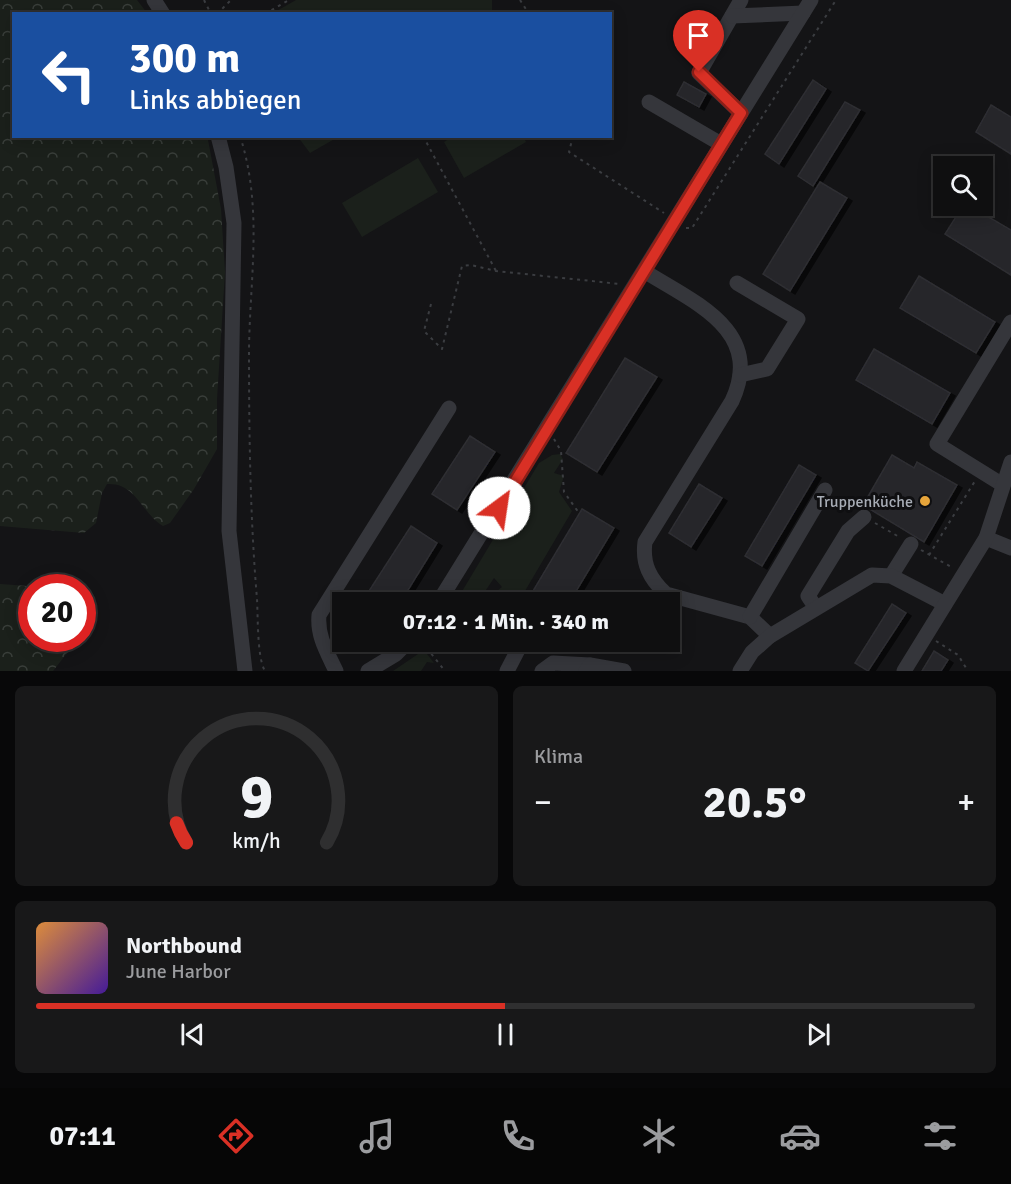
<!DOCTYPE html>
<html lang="de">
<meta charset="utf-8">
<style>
body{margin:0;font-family:Signika,sans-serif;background:#181819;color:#f1f3f6;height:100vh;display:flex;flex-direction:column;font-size:22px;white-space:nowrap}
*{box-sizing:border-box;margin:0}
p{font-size:20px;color:#9b9c9f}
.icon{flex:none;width:33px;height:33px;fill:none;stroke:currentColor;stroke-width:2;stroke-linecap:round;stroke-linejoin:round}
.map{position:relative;height:671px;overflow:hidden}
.details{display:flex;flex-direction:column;gap:15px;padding:15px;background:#080809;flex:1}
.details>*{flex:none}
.hud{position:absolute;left:12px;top:12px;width:600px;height:126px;border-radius:0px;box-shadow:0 3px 15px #0003,0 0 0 2px #2f2f30;background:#1a4fa0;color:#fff;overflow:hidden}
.fabs{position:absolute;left:933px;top:156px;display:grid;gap:12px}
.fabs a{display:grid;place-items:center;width:60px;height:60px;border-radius:0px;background:#0f0f10;box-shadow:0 3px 15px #0003,0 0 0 2px #2f2f30;font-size:30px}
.speed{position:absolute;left:18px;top:574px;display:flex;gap:12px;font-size:30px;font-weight:700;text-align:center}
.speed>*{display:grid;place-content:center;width:78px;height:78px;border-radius:50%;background:#0f0f10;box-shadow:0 3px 15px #0003,0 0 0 2px #2f2f30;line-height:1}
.speed .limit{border:9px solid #d22;background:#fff;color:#111}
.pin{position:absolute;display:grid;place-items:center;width:51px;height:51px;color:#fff;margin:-62px -26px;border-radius:50% 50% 50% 0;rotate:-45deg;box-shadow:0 0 6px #0007}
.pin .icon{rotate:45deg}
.me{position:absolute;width:66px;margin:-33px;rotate:31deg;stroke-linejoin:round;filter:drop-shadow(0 0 4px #0008)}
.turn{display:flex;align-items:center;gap:21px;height:126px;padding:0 18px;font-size:27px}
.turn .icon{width:78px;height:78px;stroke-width:2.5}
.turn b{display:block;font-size:42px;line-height:51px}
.big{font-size:45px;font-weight:700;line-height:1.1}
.details .tile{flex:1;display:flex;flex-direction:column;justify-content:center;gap:9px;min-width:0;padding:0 21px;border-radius:9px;background:#181819}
.details .dial{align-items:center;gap:0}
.dial svg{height:156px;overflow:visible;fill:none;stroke:#2f2f30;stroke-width:7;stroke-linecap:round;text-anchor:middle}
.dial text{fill:#f1f3f6;stroke:none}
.song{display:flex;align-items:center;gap:18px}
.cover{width:72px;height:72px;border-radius:9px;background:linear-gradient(135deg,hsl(30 70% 55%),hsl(260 70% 35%))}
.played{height:6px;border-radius:3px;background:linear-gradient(90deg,#d93025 50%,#2f2f30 50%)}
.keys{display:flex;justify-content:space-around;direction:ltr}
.heat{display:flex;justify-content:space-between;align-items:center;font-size:33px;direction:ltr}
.details .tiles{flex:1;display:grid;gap:15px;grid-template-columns:1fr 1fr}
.tile:last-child{grid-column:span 2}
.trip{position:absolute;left:332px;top:592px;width:348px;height:60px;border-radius:0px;background:#0f0f10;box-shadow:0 3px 15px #0003,0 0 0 2px #2f2f30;font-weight:700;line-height:60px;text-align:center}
.menu{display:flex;height:96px;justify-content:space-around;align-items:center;background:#060606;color:#9b9c9f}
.menu .icon{width:42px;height:42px}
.menu .selected{color:#d93025}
.menu b{font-size:27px;color:#f1f3f6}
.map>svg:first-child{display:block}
.grass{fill:#1b201b}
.forest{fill:url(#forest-crowns)}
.building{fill:#27272a;stroke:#2e2e32;stroke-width:1.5;filter:url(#shadow)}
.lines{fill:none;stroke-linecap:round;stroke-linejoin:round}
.path{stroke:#3b3d41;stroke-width:2;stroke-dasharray:3 4.5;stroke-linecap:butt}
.minor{stroke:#35363b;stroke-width:15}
.route-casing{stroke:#8d1f18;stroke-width:15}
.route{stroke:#d93025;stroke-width:10}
.poi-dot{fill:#e7a53b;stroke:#0f0f11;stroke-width:2}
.labels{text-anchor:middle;stroke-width:6;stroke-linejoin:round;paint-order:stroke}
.poi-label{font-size:16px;fill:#a7acb5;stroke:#0f0f11;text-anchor:end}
</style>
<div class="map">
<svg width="1011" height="671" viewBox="0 0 1011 671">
<defs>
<pattern id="forest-crowns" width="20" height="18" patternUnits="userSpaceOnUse" patternTransform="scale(1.5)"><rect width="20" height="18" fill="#1b201b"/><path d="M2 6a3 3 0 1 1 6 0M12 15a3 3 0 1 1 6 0" fill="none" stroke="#393e3a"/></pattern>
<filter id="shadow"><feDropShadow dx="5" dy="3" stdDeviation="0" flood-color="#0009"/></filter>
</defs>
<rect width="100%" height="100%" fill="#141416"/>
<!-- grass -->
<g class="grass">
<path d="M 296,0 L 492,0 L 492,13 L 273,13 Z"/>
<path d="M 523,136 L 526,142 L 464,178 L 444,142 L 452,137 Z"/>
<path d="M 298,137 L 338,136 L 338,137 L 310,153 Z"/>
<path d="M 418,158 L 438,192 L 362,237 L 342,203 Z"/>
<path d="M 560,454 L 563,459 L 554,473 L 564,476 L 559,492 L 572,511 L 525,591 L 496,601 L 493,594 L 502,587 L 494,578 L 480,599 L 455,603 L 539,463 L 552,455 Z"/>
<path d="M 430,642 L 452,642 L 454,646 L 450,653 L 432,646 Z"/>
<path d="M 424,650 L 434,663 L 427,662 L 421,671 L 393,671 Z"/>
</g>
<!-- forest -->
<g class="forest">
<path d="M 0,0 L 137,0 L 147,13 L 14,14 L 14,136 L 206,136 L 208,140 L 221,209 L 225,272 L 217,399 L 217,449 L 194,489 L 170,523 L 163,526 C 142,514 136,482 107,484 L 102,493 L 96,523 L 84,533 L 0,526 Z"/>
<path d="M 0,584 L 55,588 L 32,588 L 32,639 L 72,639 L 71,648 L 53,671 L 0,671 Z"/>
</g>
<!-- building -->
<g class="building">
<path d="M 813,80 L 826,89 L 779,164 L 765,154 Z"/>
<path d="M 684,82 L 706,94 L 699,107 L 677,95 Z"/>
<path d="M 845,102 L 860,110 L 813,186 L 798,176 Z"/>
<path d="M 991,105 L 1011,117 L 1011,154 L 976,132 Z"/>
<path d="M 820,182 L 847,198 L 790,291 L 763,274 Z"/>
<path d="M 963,206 L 970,206 L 1011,230 L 1011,275 L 945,234 Z"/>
<path d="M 919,276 L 995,322 L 976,353 L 900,308 Z"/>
<path d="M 874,349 L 950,393 L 932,424 L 856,380 Z"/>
<path d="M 625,358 L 657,377 L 597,472 L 566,453 Z"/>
<path d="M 470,436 L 495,452 L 457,510 L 432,494 Z"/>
<path d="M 892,455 L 914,468 L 917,462 L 957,485 L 924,542 L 863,505 Z"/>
<path d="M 799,465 L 816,475 L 762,566 L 745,556 Z"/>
<path d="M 699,484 L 722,498 L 691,547 L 669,533 Z"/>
<path d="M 582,509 L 614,528 L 569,603 L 542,603 L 530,596 Z"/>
<path d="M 411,526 L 437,543 L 400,603 L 388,603 L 369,591 Z"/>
<path d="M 892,604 L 906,613 L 868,671 L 855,663 Z"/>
<path d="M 934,651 L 948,660 L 941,671 L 922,671 Z"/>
</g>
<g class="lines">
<!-- path -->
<g class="path">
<path d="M 204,0 L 211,14"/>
<path d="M 520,0 L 529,14"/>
<path d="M 217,14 L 231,0"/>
<path d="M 265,14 L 289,0"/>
<path d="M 240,136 C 263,207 250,277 249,349 C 249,432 250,516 257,599 C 258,616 257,658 265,671"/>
<path d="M 423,136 L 496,271"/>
<path d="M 573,136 L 569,152 L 664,213"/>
<path d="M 686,228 L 692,228 L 836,0"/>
<path d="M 431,304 L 424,331 L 442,349 L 462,266 L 471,265 L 496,271 L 620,284"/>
<path d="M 554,439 L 561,451 L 564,492 L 579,513"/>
<path d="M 875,523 L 901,538"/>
<path d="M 921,550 L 953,568"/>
<path d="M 929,555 L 975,481"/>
<path d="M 936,641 L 958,655 L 968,671"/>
<path d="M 422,642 L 445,671"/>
</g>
<!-- minor -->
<g class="minor">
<path d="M 154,0 L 163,14"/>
<path d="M 741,0 L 699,73 L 741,113"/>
<path d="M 732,16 L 803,13"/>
<path d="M 649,102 L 721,144"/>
<path d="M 218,136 L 226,167 L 234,223 L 229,531 L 245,671"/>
<path d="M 644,271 C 693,302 765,330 732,401 L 645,542 C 642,564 650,579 666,594 L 750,617 L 770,636"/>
<path d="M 737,283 L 798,319 L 767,369 L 740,375"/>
<path d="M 1003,485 L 937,444 L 1011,322"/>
<path d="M 986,538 L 1011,548"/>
<path d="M 891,576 L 911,544"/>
<path d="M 438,603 L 811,0"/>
<path d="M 816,608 L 808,596 L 848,531 L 864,517"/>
<path d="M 750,617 L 825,490"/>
<path d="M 336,671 C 327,652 317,636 319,615 L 449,408"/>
<path d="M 368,671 L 396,654 L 408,642"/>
<path d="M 507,671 L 522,642"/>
<path d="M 542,671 L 553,663 L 590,665"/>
<path d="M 586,671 L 590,665 L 624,671"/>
<path d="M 740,671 L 752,652 L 770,636 L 872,575 L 891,576 L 945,604"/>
<path d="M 904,671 L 986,538 L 1011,462"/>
</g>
</g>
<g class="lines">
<!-- route casing -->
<g class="route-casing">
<path id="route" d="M 499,508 L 741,113 L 699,72"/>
</g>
<!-- route -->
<use href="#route" class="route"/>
</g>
<!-- markers -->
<circle class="poi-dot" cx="925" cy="501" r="6"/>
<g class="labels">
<!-- poi labels -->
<g class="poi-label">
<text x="913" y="507">Truppenküche</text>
</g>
</g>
</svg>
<div class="fabs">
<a><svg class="icon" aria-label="search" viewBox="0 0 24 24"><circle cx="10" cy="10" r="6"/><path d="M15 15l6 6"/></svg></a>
</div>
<div class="speed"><div class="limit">20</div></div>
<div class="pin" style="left:699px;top:72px;background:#d93025"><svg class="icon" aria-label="arrive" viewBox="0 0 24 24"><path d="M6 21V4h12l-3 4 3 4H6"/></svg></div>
<svg class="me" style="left:499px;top:508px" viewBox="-20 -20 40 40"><circle r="19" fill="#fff"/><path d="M0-13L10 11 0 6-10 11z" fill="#d93025"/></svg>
<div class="trip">07:12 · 1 Min. · 340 m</div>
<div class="hud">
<div class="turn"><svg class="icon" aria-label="left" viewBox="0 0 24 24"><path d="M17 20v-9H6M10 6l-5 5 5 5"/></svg><div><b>300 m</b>Links abbiegen</div></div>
</div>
</div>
<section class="details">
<div class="tiles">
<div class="tile dial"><svg viewBox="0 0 100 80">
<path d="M14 69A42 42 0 1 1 86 69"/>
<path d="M14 69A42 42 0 0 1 9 59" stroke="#d93025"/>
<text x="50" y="56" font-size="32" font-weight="700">9</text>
<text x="50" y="72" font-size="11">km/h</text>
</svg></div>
<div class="tile"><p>Klima</p>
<div class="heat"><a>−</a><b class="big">20.5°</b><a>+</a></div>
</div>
<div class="tile">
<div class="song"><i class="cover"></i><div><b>Northbound</b><p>June Harbor</p></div></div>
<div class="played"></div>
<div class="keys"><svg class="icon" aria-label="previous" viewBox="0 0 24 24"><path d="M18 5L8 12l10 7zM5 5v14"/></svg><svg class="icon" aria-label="pause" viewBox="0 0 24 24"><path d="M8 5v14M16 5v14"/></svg><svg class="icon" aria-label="next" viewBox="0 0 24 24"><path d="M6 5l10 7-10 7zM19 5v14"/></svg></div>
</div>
</div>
</section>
<nav class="menu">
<b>07:11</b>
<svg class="icon selected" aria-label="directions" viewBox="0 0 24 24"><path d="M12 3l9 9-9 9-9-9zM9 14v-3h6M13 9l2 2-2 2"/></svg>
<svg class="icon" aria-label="music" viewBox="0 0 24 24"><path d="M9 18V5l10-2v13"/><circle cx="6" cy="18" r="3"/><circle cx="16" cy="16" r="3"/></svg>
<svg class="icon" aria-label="phone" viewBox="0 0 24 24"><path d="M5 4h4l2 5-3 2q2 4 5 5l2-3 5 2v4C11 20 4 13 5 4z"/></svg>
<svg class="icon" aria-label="climate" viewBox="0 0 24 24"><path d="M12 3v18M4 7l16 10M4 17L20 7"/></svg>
<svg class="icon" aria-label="car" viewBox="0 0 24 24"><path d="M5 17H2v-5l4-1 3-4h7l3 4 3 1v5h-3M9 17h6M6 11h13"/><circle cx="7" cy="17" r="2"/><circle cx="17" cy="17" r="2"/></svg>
<svg class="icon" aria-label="filters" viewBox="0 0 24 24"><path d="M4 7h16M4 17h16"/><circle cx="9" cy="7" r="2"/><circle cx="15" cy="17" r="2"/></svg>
</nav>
